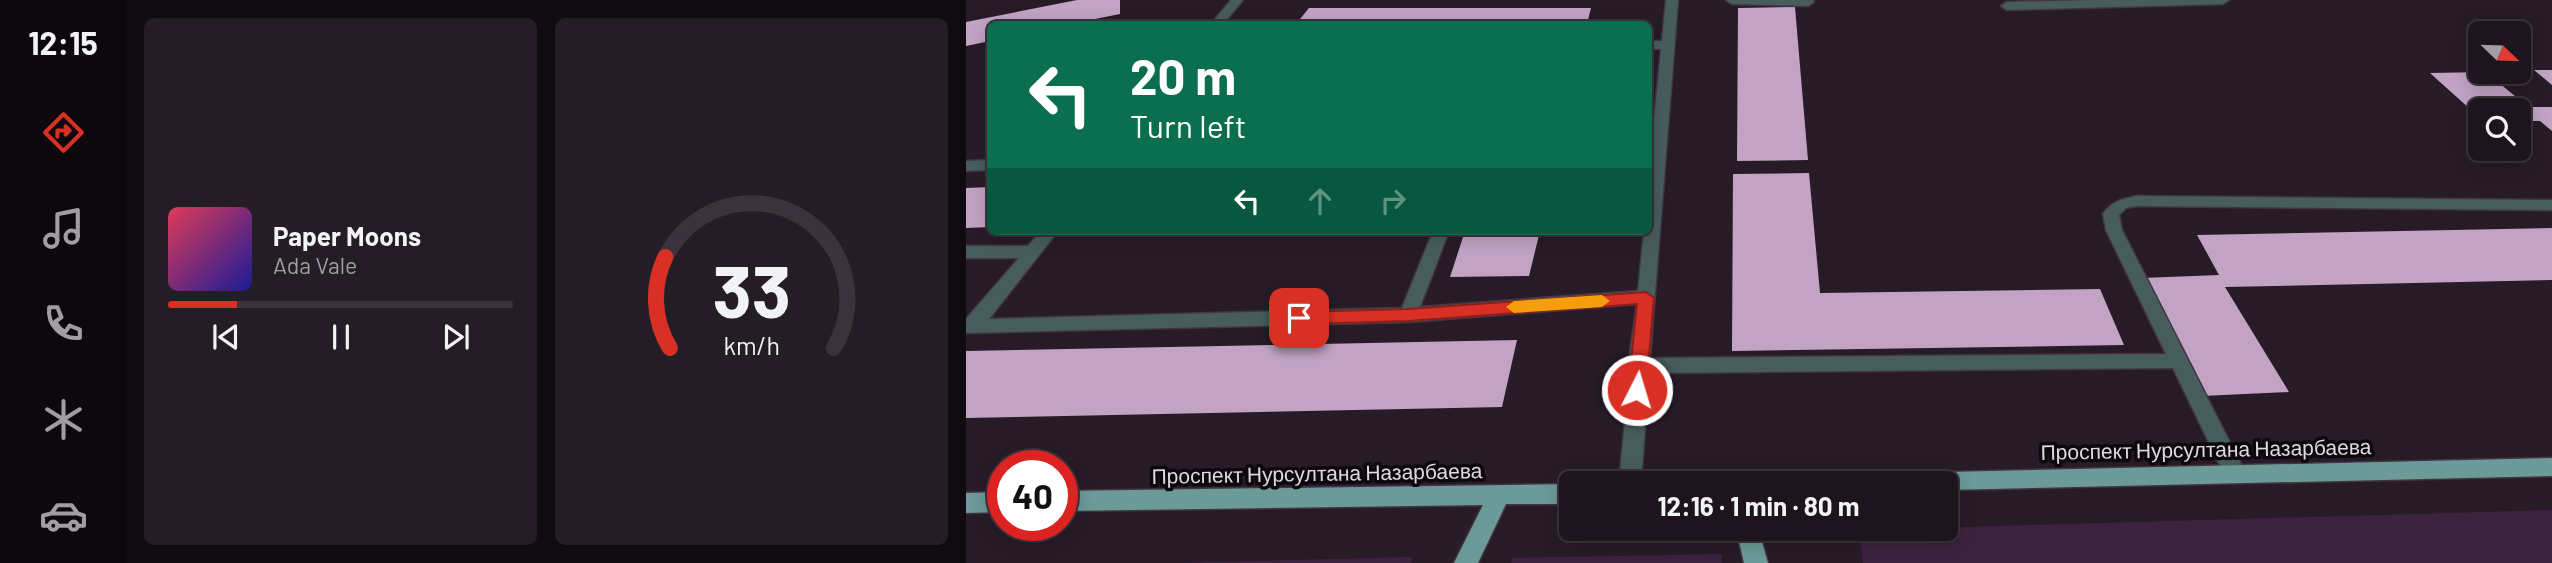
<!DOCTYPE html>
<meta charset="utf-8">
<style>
body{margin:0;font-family:Barlow,sans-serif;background:#251d26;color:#f1f3f6;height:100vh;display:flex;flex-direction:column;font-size:26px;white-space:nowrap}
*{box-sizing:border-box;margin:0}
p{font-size:23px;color:#a09ea4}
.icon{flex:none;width:38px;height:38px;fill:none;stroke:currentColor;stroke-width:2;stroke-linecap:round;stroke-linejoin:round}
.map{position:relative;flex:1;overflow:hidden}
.side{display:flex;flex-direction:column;gap:18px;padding:18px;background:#100b10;width:840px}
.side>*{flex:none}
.guide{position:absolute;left:21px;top:21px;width:665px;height:214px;border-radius:10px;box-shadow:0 4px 18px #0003,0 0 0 2px #3b333b;background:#0b6e4f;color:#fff;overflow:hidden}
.needle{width:46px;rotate:113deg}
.tools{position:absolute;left:1502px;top:21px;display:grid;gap:14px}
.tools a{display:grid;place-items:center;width:63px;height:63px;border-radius:10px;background:#1d141d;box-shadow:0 4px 18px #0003,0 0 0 2px #3b333b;font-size:35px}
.speed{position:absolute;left:21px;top:450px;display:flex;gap:14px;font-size:35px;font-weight:700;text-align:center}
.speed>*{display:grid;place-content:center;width:91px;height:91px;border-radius:50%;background:#1d141d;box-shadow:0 4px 18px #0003,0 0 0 2px #3b333b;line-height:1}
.speed .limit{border:10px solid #d22;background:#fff;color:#111}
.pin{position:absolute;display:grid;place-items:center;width:60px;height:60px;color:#fff;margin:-30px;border-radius:14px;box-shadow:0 4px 10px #0006}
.me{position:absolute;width:77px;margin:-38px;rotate:5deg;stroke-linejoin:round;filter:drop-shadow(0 0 5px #0008)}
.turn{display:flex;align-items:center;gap:24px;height:147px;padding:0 28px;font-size:32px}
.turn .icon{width:91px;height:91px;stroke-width:2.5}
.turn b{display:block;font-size:49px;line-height:60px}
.lanes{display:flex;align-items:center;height:66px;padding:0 28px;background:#0003;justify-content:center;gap:35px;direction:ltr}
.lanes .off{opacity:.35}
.side .widget{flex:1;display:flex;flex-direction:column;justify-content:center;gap:10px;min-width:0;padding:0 24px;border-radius:10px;background:#251d26}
.side .dial{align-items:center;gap:0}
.dial svg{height:182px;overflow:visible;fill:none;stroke:#3b333b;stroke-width:7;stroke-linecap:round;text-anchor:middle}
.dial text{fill:#f1f3f6;stroke:none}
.song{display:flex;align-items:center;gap:21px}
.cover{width:84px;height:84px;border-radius:10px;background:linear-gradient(135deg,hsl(350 70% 55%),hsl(240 70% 35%))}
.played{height:7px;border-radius:4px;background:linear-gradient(90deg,#d93025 20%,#3b333b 20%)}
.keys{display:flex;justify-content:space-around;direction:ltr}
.side .tiles{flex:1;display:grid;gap:18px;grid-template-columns:repeat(2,1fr)}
.trip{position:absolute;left:593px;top:471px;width:399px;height:70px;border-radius:10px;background:#1d141d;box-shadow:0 4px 18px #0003,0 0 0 2px #3b333b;font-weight:700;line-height:70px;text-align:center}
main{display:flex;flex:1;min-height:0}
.dock{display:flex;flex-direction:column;width:126px;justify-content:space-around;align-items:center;background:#0c080c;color:#a09ea4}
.dock .icon{width:49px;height:49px}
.dock .active{color:#d93025}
.dock b{font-size:32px;color:#f1f3f6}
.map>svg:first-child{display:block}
.green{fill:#3b233d}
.building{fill:#c2a3c4}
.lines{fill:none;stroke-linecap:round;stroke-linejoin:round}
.minor-casing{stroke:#413541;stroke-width:3}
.major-casing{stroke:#413541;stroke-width:3}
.minor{fill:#475d5c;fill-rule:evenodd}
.major{fill:#6c9a99;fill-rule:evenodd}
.route{fill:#d93025;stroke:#8d1f18;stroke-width:2}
.slow{fill:#f59e0b}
.labels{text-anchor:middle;stroke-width:7;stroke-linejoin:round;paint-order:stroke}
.near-street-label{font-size:21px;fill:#dfd8e0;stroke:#0d080d}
</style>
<main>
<nav class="dock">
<b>12:15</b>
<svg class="icon active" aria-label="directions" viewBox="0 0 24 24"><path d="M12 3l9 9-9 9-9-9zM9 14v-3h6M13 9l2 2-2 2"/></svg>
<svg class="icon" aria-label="music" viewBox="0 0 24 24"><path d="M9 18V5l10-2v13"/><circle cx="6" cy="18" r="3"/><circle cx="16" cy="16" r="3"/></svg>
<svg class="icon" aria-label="phone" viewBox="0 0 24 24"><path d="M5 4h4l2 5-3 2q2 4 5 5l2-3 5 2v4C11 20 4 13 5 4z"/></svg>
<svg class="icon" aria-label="climate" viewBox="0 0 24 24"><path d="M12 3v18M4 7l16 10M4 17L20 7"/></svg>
<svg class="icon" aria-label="car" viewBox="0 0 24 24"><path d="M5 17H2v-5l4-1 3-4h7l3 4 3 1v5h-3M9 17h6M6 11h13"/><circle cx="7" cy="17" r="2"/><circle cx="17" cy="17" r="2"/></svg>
</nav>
<section class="side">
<div class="tiles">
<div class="widget">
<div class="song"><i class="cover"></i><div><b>Paper Moons</b><p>Ada Vale</p></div></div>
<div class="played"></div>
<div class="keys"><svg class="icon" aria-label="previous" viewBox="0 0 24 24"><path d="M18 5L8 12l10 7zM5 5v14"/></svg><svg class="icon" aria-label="pause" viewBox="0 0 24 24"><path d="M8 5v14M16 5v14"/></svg><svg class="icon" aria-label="next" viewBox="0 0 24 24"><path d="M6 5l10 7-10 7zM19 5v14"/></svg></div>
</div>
<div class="widget dial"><svg viewBox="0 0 100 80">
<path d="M14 69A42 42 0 1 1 86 69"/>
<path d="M14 69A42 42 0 0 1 12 29" stroke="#d93025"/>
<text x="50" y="56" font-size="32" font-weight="700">33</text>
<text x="50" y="72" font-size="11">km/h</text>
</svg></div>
</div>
</section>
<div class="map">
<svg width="1586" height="563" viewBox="0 0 1586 563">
<rect width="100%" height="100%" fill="#271b27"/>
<!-- green -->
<g class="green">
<path d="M 1586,510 L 1586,563 L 897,563 L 893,530 Z"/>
<path d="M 756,554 L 756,563 L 545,563 L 546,558 Z"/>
<path d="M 447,557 L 445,563 L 207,563 Z"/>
</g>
<!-- building -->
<g class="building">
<path d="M 111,0 L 154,0 L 154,14 L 104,24 L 24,24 L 24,41 L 0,46 L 0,22 Z"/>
<path d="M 829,7 L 842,160 L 771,161 L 772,8 Z"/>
<path d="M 343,8 L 625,8 L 621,24 L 330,24 Z"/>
<path d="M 1568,70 L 1586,70 L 1586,85 Z"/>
<path d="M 1520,72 L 1562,107 L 1586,107 L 1586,131 L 1574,121 L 1552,121 L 1552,110 L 1514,110 L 1514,118 L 1464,73 Z"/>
<path d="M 843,173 L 854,293 L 1134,289 L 1158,345 L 766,351 L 767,174 Z"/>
<path d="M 24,187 L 24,227 L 0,228 L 0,188 Z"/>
<path d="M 1586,228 L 1586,280 L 1259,287 L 1323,392 L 1236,396 L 1176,278 L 1253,275 L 1231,235 Z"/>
<path d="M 499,231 L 574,231 L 563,276 L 484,277 Z"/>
<path d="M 551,340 L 536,407 L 0,418 L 0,351 Z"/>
</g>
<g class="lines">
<!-- minor casing -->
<g class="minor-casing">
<g id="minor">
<path d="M 265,0 L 277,0 L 257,24 L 245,24 Z"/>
<path d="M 700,0 L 712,0 L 684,358 L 1200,354 L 1140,230 L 1137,214 C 1146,201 1156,199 1171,196 L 1586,200 L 1586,210 L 1171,206 L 1160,208 L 1153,215 L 1156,230 L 1280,474 L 1277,480 L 1269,483 L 1261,480 L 1207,368 L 683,373 L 675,483 L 653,483 L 664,369 L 662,366 L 671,304 L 442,322 L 0,333 L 0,319 L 53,258 L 0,258 L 0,246 L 62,246 L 75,231 L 92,231 L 23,319 L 436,308 L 467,231 L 483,231 L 454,307 L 672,291 L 678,231 L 682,231 L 682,181 L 695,49 L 682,49 L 682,41 L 696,41 Z"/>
<path d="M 760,0 L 847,0 L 848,2 L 842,6 L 766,4 Z"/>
<path d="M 1127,0 L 1263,0 L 1257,4 L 1041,10 L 1035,6 L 1041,2 Z"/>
<path d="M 24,160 L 24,170 L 0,171 L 0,161 Z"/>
</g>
</g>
<!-- major casing -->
<g class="major-casing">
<g id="major">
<path d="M 1586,458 L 1586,476 L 980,490 L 980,483 L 884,483 L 887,476 L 895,474 Z"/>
<path d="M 606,484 L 606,504 L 540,504 L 512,563 L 488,563 L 517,505 L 96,511 L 96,491 Z"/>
<path d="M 37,492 L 37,512 L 0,513 L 0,493 Z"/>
<path d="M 770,528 L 792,528 L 802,563 L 778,563 Z"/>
</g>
</g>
<!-- minor -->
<use href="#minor" class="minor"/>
<!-- major -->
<use href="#major" class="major"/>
</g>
<!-- route -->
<path class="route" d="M 680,292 L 688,298 L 680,390 L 677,395 L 664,395 L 662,390 L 671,304 L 442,321 L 333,324 L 325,318 L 333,312 L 442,309 Z"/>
<!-- slow -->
<path class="slow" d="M 636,295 L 644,301 L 636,307 L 548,313 L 540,307 L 548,301 Z"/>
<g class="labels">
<!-- near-street labels -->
<g class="near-street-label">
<text transform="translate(1240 450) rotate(-1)" y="7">Проспект Нурсултана Назарбаева</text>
<text transform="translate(351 474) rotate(-1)" y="7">Проспект Нурсултана Назарбаева</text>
</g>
</g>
</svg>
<div class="tools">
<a><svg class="needle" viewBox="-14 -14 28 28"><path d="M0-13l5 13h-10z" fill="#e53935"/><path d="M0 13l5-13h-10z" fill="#a09ea4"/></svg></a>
<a><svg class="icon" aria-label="search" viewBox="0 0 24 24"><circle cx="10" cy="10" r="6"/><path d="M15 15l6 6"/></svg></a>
</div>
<div class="speed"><div class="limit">40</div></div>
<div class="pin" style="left:333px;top:318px;background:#d93025"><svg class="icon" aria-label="arrive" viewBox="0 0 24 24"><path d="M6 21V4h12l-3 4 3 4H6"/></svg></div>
<svg class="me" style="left:671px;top:390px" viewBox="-20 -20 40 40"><circle r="17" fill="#d93025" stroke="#fff" stroke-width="3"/><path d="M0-11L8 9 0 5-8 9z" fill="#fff"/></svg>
<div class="trip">12:16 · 1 min · 80 m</div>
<div class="guide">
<div class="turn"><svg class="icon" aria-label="left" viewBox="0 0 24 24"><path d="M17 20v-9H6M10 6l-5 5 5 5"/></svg><div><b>20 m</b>Turn left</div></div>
<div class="lanes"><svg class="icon" aria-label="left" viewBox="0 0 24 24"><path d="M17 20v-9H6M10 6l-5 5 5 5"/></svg><svg class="icon off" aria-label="ahead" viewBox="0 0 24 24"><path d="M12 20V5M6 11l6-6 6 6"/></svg><svg class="icon off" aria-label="right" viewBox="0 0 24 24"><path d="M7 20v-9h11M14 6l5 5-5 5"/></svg></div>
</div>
</div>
</main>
